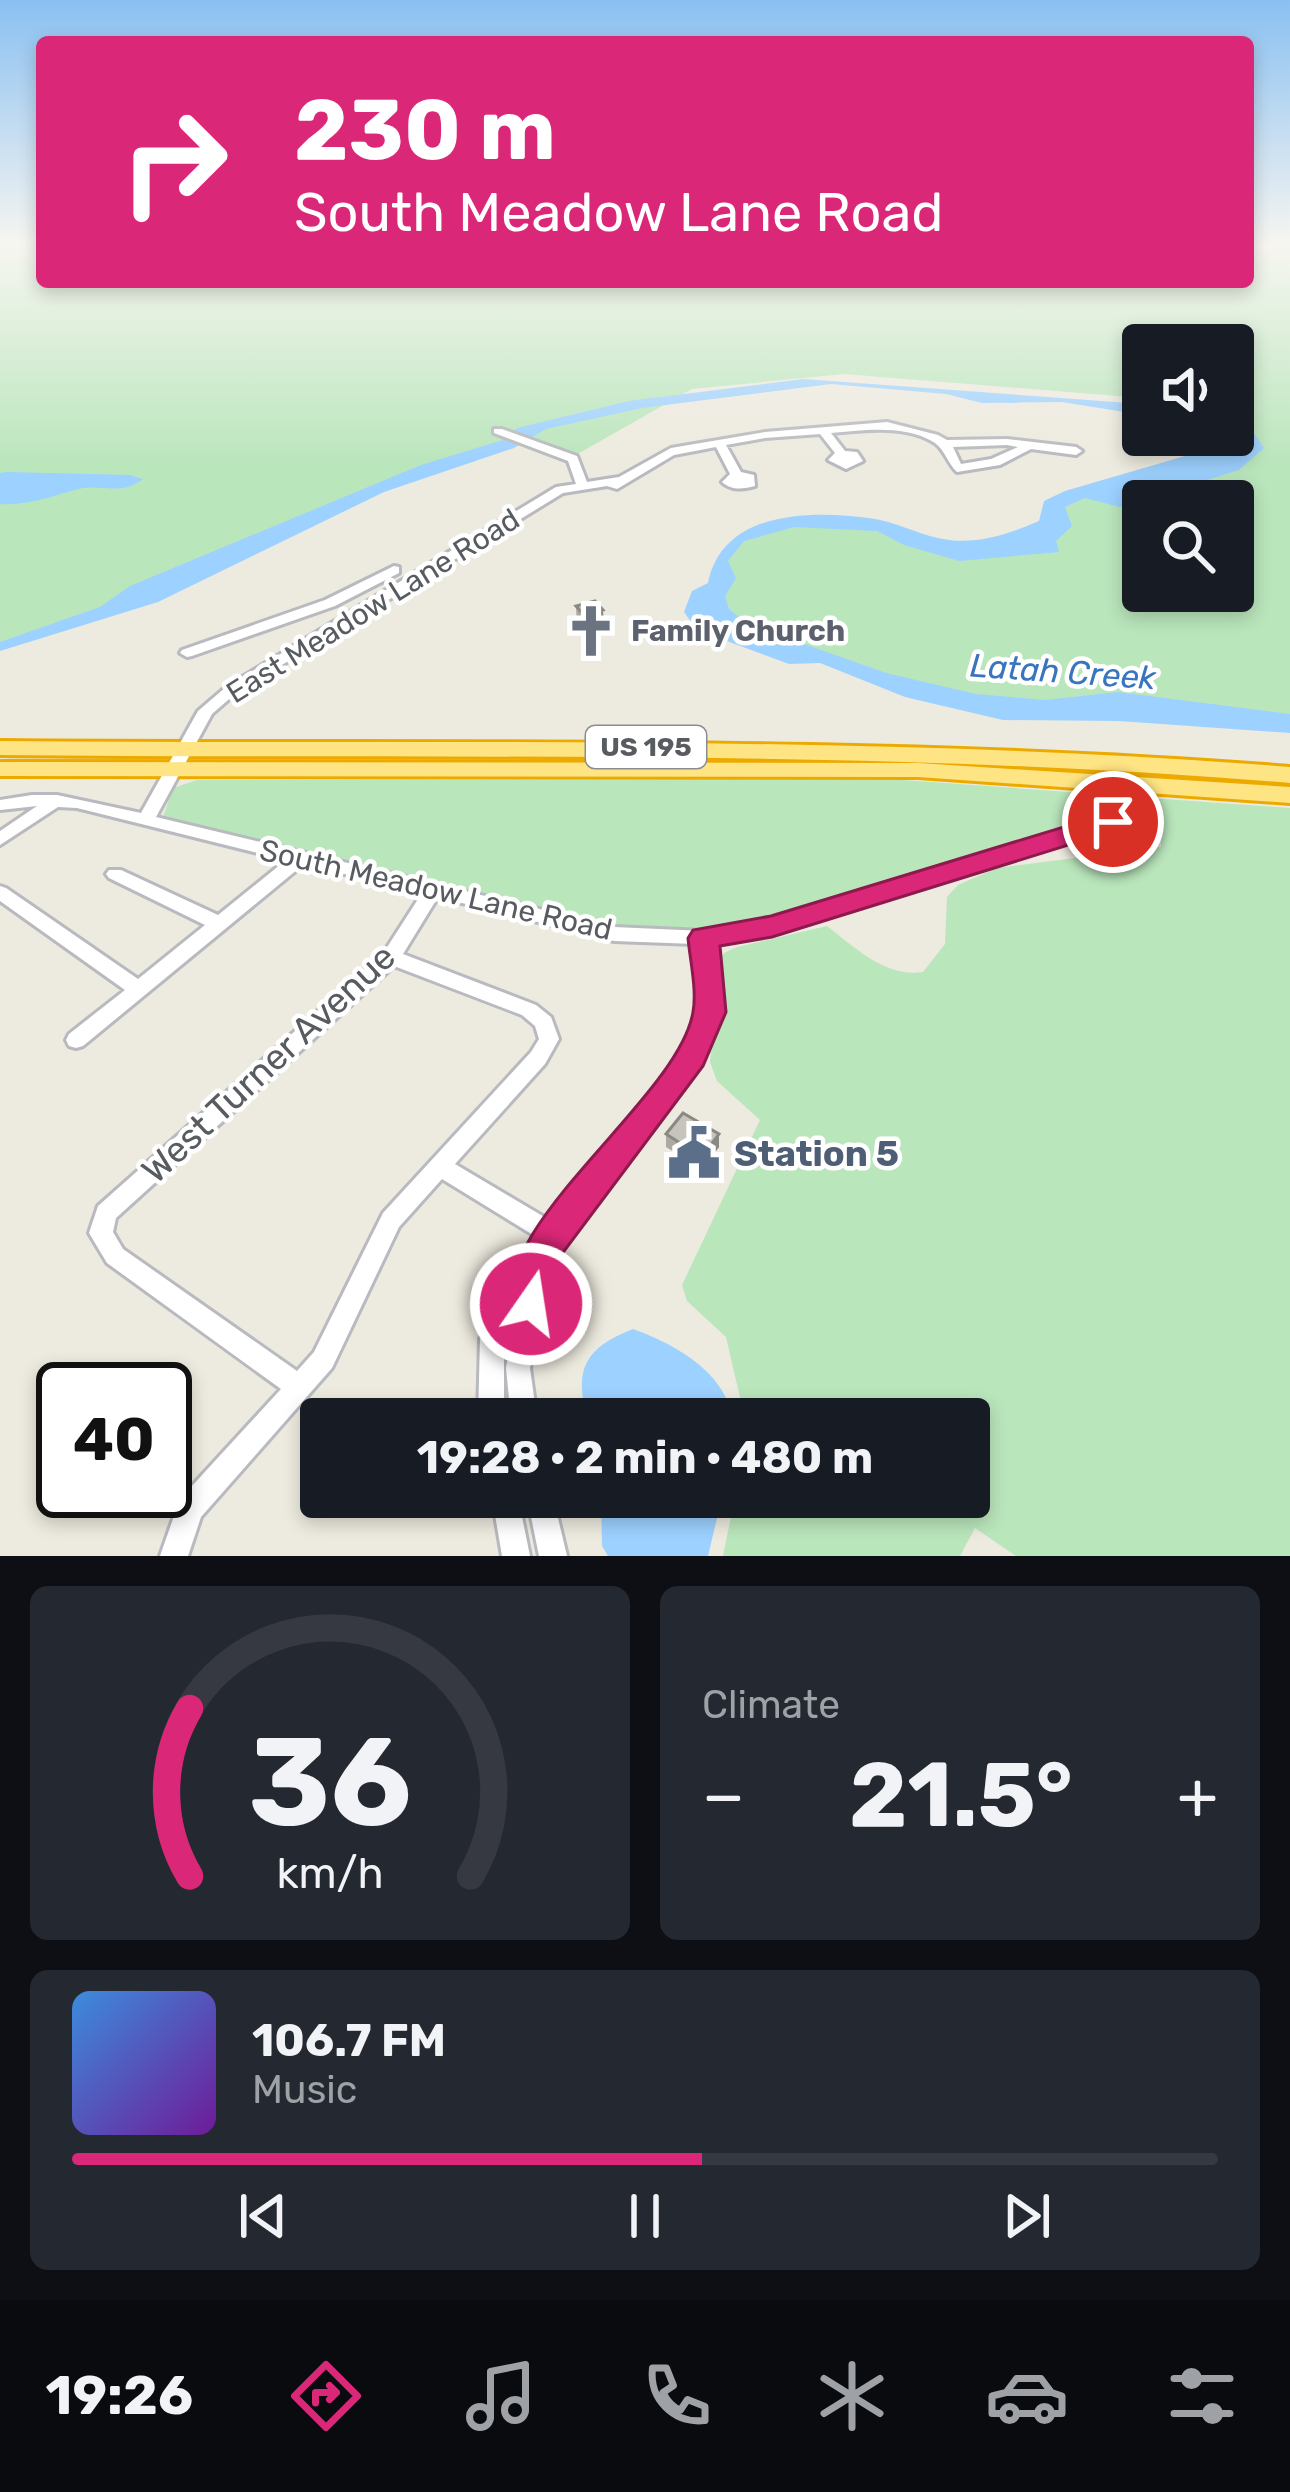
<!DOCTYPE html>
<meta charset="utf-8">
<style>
body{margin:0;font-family:Rubik,sans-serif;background:#242831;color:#f1f3f6;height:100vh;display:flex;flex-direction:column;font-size:45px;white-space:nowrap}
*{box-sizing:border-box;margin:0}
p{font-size:39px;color:#9ea1a6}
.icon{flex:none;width:66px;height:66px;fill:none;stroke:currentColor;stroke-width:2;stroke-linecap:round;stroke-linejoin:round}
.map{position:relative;height:1556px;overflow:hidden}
.details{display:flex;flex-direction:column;gap:30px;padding:30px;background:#0d0f14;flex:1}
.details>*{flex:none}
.banner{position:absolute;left:36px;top:36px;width:1218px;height:252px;border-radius:12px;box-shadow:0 6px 18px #0003;background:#db2777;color:#fff;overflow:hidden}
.controls{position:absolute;left:1122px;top:324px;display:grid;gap:24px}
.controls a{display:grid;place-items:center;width:132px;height:132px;border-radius:12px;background:#171b24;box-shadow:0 6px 18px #0003;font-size:60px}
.speed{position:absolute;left:36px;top:1362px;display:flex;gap:24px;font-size:60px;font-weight:700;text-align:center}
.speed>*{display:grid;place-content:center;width:156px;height:156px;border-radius:50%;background:#171b24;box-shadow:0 6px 18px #0003;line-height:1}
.speed .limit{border:6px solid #111;border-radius:18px;background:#fff;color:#111}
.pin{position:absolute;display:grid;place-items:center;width:102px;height:102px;color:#fff;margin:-51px;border:6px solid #fff;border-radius:50%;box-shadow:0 3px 12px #0007}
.me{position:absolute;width:132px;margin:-66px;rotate:13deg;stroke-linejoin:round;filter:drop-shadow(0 0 9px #0008)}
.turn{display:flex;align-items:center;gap:42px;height:252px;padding:0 60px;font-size:54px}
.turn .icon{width:156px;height:156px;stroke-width:2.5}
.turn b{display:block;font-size:84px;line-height:102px}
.big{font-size:90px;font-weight:700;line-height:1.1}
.details .widget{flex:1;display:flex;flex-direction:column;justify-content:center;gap:18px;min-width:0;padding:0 42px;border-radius:18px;background:#242831}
.details .dial{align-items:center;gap:0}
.dial svg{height:312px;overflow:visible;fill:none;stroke:#363941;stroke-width:7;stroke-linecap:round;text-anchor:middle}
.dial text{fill:#f1f3f6;stroke:none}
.song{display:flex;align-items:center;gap:36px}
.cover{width:144px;height:144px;border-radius:18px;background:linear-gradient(135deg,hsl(210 70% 55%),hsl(280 70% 35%))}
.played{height:12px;border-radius:6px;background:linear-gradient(90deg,#db2777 55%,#363941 55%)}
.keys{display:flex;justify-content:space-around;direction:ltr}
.heat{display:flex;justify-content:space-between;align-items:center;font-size:66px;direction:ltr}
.details .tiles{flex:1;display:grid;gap:30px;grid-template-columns:1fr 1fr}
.widget:last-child{grid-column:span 2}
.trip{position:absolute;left:300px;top:1398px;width:690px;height:120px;border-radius:12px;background:#171b24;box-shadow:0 6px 18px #0003;font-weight:700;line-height:120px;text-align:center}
.tabs{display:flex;height:192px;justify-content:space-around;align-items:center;background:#090b0e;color:#9ea1a6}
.tabs .icon{width:84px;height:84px}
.tabs .current{color:#db2777}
.tabs b{font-size:54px;color:#f1f3f6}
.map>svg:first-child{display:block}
.green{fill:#bae6bc;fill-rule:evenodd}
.water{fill:#9dd1ff}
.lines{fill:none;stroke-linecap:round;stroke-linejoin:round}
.minor-casing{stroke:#b8babf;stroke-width:6}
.highway-casing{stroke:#ecaa00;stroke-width:6}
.minor{fill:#fff;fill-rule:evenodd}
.highway{fill:#ffe484;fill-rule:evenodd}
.wall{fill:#aba9a3}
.shaded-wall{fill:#8b8984}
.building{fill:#c7c4bd;stroke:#8b8984;stroke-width:3}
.route{fill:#db2777;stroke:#8e194d;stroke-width:3}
.labels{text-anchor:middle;stroke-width:9;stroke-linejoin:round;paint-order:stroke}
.shield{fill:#fff;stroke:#8a8d90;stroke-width:3}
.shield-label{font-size:27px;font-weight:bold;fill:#585c61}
.street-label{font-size:30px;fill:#585c61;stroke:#fff}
.worship-label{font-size:30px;font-weight:bold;fill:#5b616d;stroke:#fff;text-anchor:start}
.water-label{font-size:33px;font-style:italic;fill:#3975be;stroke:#fff}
.near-street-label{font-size:36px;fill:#585c61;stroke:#fff}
.near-service-label{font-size:36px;font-weight:bold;fill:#4e5e75;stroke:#fff;text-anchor:start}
</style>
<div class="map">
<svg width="1290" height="1556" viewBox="0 0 1290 1556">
<rect width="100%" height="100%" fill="#edeadf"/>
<!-- green -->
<g class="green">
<path d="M 0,244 L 42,244 L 42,282 L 1248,282 L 1248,255 L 1290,244 L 1290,723 L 1051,710 L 910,688 L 713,613 L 720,559 L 735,542 L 763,528 L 876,524 L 919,541 L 1023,546 L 1053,504 L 1244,444 L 1233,427 L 1233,345 L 1143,345 L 1143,398 L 844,374 L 692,389 L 574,456 L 523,437 L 432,468 L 207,568 L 0,646 ZM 1143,501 L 1233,501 L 1233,591 L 1143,591 Z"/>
<path d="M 889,779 L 1290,808 L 1290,1556 L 1016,1556 L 975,1528 L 960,1556 L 723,1556 L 735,1497 L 969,1497 L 969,1419 L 745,1419 L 726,1337 L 687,1301 L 682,1285 L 760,1120 L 717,1081 L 710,1062 L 719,962 L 724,953 L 737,947 L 827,926 C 855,948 887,978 923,972 L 945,944 L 947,897 L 958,885 L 997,868 L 1161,847 L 1161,839 L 1137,815 L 957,860 L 804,913 L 746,925 L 669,931 L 597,925 L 163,817 L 173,788 L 197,780 Z"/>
</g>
<!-- water -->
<g class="water">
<path d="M 803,379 L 1143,404 L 1143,415 L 1062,402 L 982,403 L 946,394 L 831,384 L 642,408 L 546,429 L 514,448 L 384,492 L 158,602 L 0,651 L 0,642 L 100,607 L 130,586 L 421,465 L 503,440 L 517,428 L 629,401 Z"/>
<path d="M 1233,418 L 1247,423 L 1264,448 L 1239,470 L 1120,507 L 1085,498 L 1065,507 L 1072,526 L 1056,541 L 1059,552 L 959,561 L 904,545 L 877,531 L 794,527 L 744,541 L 728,561 L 736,578 L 725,596 L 729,609 L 748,624 L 886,673 L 976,694 L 1045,700 L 1118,692 L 1290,714 L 1290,733 L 1119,721 L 1003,720 L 905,697 L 820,663 L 789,664 L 697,630 L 684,612 L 692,591 L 708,583 C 722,511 810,510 869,518 C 896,521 922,537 949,540 C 980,544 1012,533 1039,521 L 1044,501 L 1065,491 L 1209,449 L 1224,439 L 1220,435 L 1233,435 Z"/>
<path d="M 7,472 L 130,475 L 143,479 C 119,497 104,483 78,489 C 52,496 28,506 0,504 L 0,473 Z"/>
<path d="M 633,1329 C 674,1344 726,1372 732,1419 L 588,1419 C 572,1368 587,1347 633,1329 Z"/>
<path d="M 601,1497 L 722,1497 L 708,1556 L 608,1556 L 602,1546 Z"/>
</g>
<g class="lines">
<!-- minor casing -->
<g class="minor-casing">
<g id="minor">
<path d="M 887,422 L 938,435 L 947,440 L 1007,439 L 1076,447 L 1082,451 L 1076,455 L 1031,449 L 1000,465 L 957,472 C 948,464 945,450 935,443 C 906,424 863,430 831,433 L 845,451 L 857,452 L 863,461 L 846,469 L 828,460 L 835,453 L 820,434 L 765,438 L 726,445 L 741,472 L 754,475 L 755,486 C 743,489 732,491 722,482 L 730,474 L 716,447 L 674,455 L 617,489 L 607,486 L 563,493 L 236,693 L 212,714 L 156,817 L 614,927 L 704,931 L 772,919 L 1113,816 L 1150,820 L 1153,824 L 1150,828 L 1114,828 L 772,933 L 714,943 L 719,1012 L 695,1066 L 548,1261 L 530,1368 L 537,1419 L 511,1419 L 506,1368 L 516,1309 L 504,1339 L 504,1419 L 478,1419 L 480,1339 L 503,1282 L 538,1238 L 442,1179 L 399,1227 L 332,1368 L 201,1517 L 188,1556 L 160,1556 L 180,1499 L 281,1389 L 107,1263 L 89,1233 L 98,1206 L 384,952 L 422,893 L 304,864 L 83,1046 L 76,1048 L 69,1046 L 66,1040 L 69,1034 L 125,990 L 0,901 L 0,886 L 6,888 L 138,979 L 205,925 L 109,878 L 106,874 L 109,870 L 121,870 L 218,915 L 286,860 L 77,808 L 58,807 L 0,845 L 0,831 L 37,806 L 0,810 L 0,800 L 32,795 L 57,795 L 141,813 L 198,711 L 226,687 L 556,487 L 576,484 L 568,461 L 494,433 L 494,429 L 502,429 L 577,456 L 587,482 L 619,477 L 671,448 L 765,432 ZM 1007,445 L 1018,447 L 991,459 L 961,464 L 953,447 ZM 438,897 L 614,941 L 695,944 L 699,1012 L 677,1062 L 551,1221 L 455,1164 L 545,1064 L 559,1039 L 551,1017 L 536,1005 L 403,954 ZM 394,966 L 522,1015 L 535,1026 L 539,1039 L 531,1052 L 383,1213 L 314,1352 L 297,1371 L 123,1249 L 113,1232 L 116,1218 Z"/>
<path d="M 394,566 L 399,567 L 399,573 L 335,606 L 192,656 L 187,657 L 180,653 L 182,650 L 325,600 Z"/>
<path d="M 492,1497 L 518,1497 L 530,1556 L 502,1556 Z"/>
<path d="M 527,1497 L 553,1497 L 567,1556 L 539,1556 Z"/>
</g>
</g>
<!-- highway casing -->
<g class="highway-casing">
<g id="highway">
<path d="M 0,741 C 431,745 860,733 1290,767 L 1290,783 C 860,747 431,760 0,755 Z"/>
<path d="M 0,762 L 918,763 L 1290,787 L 1290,803 L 918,777 L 0,776 Z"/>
</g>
</g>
<!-- minor -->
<use href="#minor" class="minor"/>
<!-- highway -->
<use href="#highway" class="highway"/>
</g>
<!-- wall -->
<g class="wall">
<path d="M 576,606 L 603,610 L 604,632 L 585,638 L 577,628 Z"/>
<path d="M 666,1134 L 719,1147 L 702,1169 L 666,1147 Z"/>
</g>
<!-- shaded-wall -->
<g class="shaded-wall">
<path d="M 603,610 L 604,632 L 585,638 L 584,615 Z"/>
<path d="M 719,1134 L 719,1147 L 702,1169 L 702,1157 Z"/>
</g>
<!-- building -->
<g class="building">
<path d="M 595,601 L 603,610 L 584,615 L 576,606 Z"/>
<path d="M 683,1113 L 719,1134 L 702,1157 L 666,1134 Z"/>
</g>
<!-- sky -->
<linearGradient id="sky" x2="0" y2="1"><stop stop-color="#8ac0f1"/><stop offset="0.53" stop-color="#f7f6f1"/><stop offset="1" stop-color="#f7f6f1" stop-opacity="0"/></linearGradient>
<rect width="1290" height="462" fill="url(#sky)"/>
<!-- route -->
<path class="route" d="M 1113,812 L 1123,815 L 1127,822 L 1123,828 L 772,937 L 720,946 L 726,1012 L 703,1066 L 555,1263 L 545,1316 L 531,1322 L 517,1316 C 479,1231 678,1101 693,1012 C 697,990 690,960 688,938 L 693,930 L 771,916 Z"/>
<!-- icons -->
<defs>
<g id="church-bare" transform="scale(4.14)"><path d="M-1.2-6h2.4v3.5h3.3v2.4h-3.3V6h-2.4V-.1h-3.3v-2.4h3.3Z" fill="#6b7280" stroke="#fff" stroke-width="2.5" paint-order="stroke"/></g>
<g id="civic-bare" transform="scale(4.14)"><path d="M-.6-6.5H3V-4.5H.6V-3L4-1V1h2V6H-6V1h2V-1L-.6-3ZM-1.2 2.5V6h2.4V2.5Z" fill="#5c6f8a" stroke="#fff" stroke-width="2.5" paint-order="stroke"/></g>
</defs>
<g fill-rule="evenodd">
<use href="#church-bare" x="591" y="631"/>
<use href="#civic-bare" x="694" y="1153"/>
</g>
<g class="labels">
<!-- shield labels -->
<rect class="shield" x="586" y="726" width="120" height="42" rx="9"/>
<g class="shield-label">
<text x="646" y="756">US 195</text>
</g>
<!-- street labels -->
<g class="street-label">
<text transform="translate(373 606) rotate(-32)" y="10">East Meadow Lane Road</text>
<text transform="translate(436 890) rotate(13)" y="10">South Meadow Lane Road</text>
</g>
<!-- worship labels -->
<g class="worship-label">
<text x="631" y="641">Family Church</text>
</g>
<!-- water labels -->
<g class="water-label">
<text transform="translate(1063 671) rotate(4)" y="12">Latah Creek</text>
</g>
<!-- near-street labels -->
<g class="near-street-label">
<text transform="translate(268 1063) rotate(-43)" y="13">West Turner Avenue</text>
</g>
<!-- near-service labels -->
<g class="near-service-label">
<text x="734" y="1166">Station 5</text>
</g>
</g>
</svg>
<div class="controls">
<a><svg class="icon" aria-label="sound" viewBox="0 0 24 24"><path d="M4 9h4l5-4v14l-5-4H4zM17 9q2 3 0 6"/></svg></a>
<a><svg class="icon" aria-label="search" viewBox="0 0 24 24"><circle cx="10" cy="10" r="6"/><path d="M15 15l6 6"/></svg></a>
</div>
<div class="speed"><div class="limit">40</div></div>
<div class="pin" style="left:1113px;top:822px;background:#d93025"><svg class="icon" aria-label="arrive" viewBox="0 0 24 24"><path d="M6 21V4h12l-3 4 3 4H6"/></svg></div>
<svg class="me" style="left:531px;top:1304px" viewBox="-20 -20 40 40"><circle r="17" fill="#db2777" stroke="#fff" stroke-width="3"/><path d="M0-11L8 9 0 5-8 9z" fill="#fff"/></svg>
<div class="trip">19:28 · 2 min · 480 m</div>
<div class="banner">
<div class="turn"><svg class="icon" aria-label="right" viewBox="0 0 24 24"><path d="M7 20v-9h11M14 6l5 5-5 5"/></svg><div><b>230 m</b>South Meadow Lane Road</div></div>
</div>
</div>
<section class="details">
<div class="tiles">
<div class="widget dial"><svg viewBox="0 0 100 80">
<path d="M14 69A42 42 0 1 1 86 69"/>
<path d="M14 69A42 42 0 0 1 14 26" stroke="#db2777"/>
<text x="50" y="56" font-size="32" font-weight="700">36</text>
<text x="50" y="72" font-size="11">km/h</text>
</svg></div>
<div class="widget"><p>Climate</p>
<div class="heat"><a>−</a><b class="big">21.5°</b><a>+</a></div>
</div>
<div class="widget">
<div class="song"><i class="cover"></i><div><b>106.7 FM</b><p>Music</p></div></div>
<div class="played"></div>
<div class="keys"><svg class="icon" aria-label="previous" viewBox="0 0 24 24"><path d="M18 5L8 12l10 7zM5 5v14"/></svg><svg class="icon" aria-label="pause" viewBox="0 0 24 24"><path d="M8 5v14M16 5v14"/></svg><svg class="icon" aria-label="next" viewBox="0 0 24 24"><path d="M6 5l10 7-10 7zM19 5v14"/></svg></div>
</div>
</div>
</section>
<nav class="tabs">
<b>19:26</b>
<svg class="icon current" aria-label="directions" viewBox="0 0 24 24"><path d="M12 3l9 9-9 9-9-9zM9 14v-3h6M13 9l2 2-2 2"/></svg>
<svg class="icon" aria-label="music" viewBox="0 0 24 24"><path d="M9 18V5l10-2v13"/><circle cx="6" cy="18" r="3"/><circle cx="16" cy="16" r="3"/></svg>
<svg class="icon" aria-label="phone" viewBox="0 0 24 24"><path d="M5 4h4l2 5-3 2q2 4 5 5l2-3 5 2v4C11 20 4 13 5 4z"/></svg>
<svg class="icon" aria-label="climate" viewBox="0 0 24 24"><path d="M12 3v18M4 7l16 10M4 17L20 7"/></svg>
<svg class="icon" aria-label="car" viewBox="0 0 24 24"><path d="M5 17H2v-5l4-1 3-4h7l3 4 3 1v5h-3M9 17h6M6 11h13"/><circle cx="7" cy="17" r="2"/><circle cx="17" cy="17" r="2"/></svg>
<svg class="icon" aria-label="filters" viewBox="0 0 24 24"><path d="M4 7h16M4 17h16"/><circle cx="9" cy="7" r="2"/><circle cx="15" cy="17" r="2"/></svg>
</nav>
